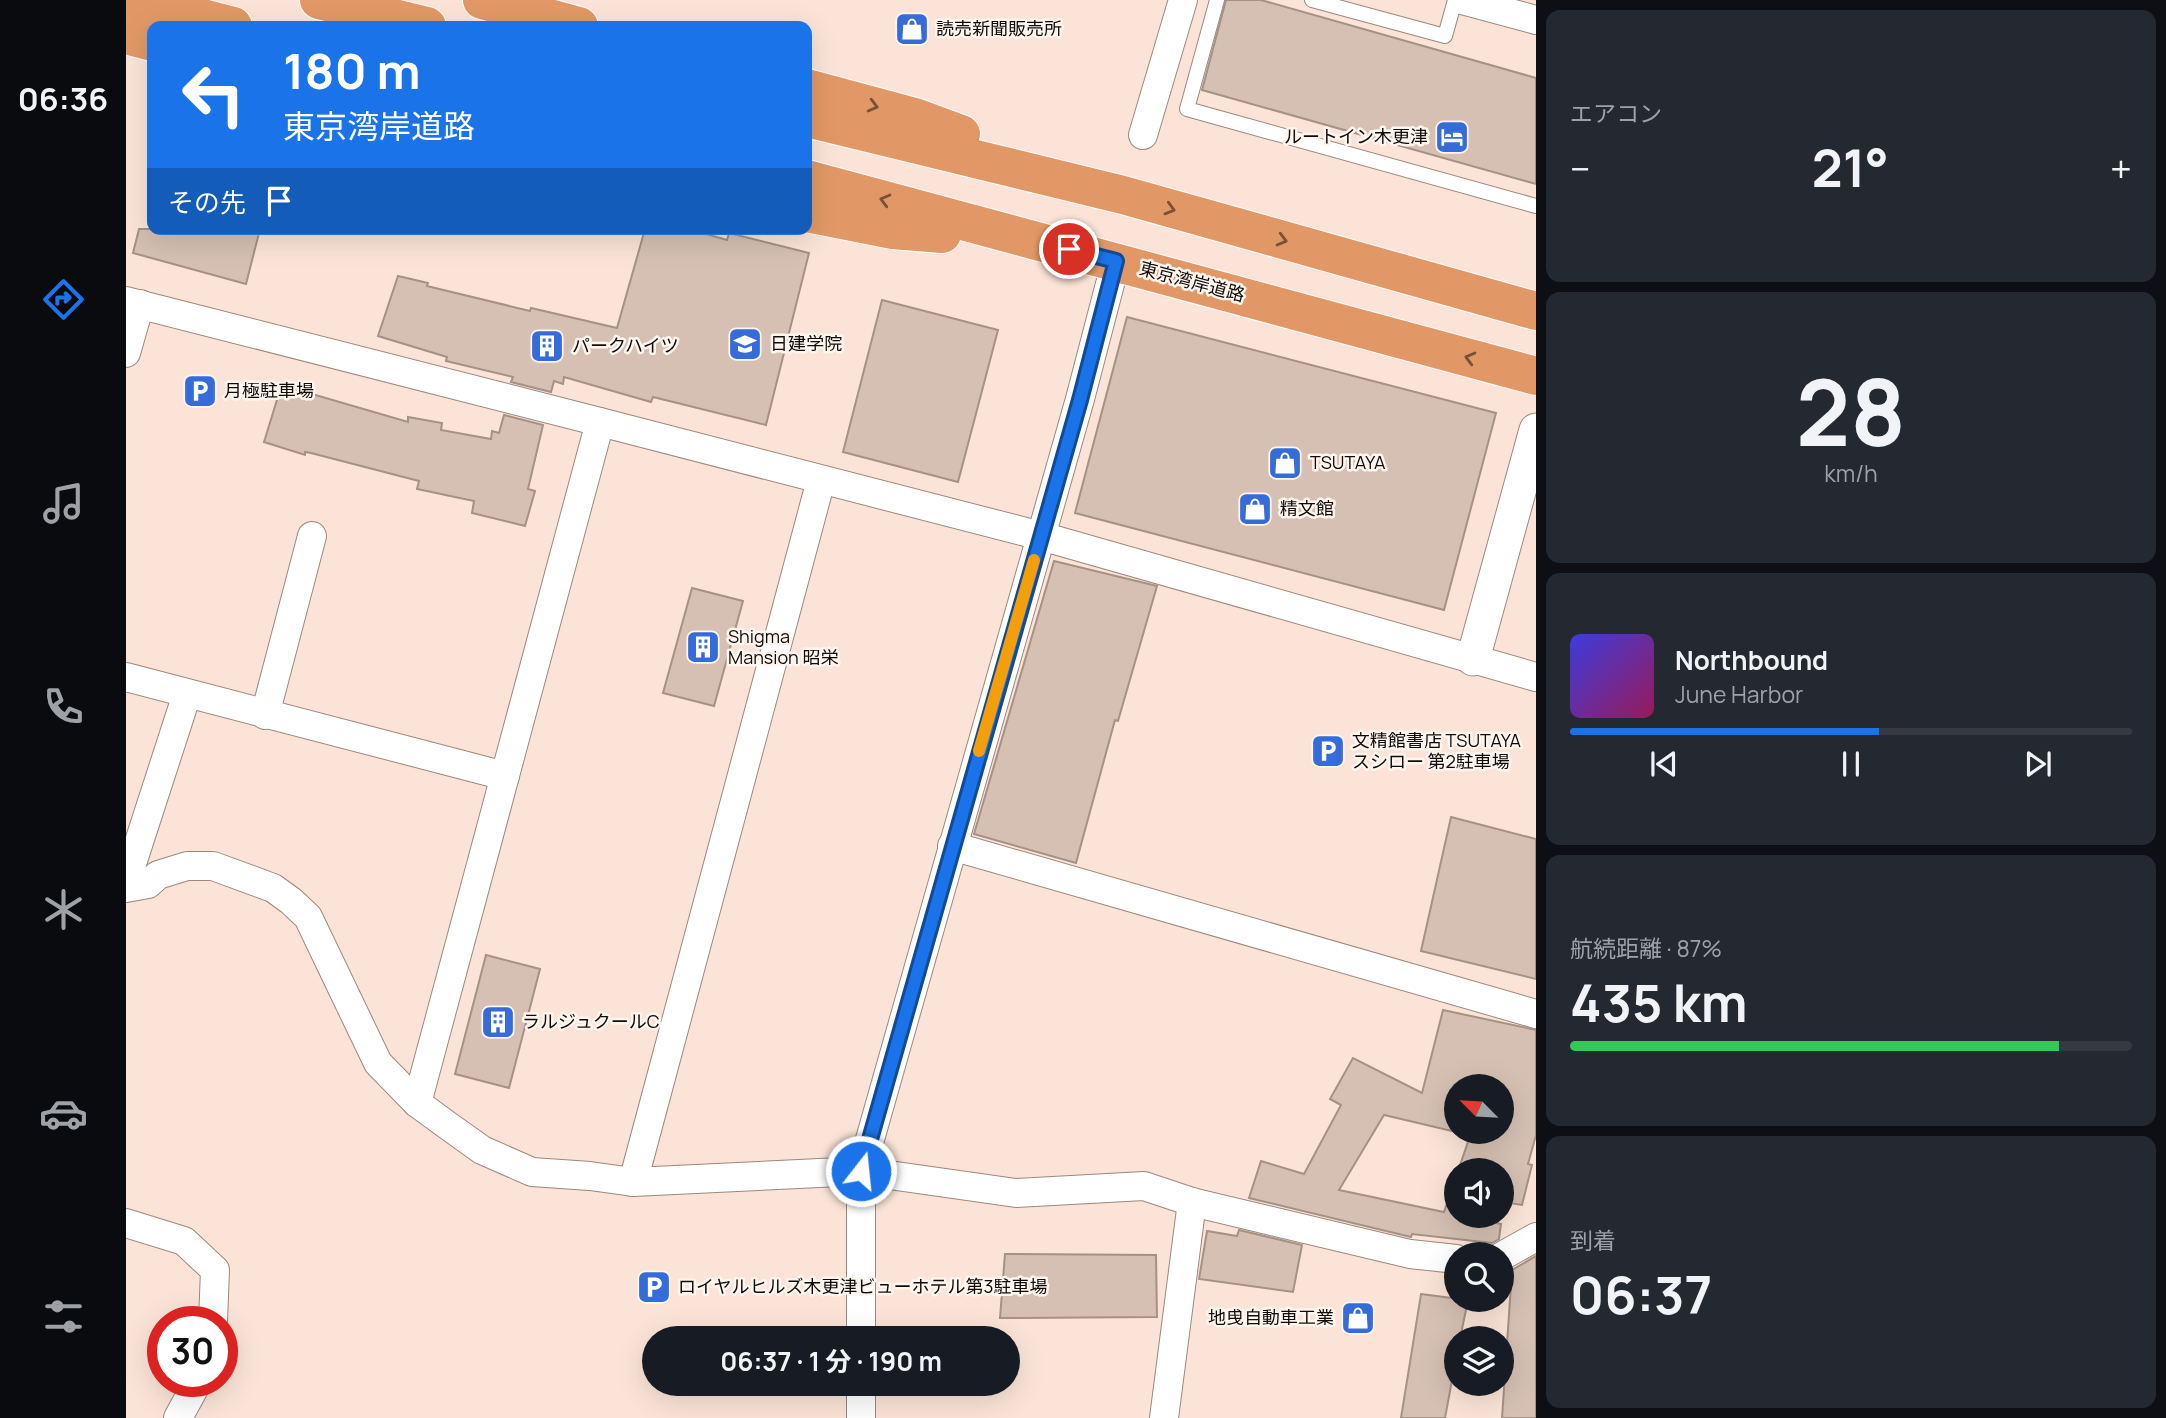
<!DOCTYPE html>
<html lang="ja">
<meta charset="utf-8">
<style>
body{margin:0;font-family:Manrope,"Noto Sans JP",sans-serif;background:#242831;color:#f1f3f6;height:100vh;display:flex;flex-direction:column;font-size:26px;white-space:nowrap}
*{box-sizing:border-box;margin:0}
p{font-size:23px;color:#9ea1a6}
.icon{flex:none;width:38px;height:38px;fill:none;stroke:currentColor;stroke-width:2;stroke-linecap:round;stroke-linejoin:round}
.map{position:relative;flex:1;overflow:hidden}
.sheet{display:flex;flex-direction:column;gap:10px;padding:10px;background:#0d0f14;width:630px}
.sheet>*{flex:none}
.guide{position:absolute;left:21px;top:21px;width:665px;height:214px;border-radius:14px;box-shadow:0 7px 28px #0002;background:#1a73e8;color:#fff;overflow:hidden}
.needle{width:46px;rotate:294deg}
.fabs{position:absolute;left:1318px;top:1074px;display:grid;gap:14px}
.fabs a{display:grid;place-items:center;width:70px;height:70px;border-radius:50%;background:#171b24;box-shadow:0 7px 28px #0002;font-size:35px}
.speed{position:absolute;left:21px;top:1306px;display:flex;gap:14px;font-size:35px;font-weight:700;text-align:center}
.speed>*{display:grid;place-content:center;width:91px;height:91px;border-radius:50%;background:#171b24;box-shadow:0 7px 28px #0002;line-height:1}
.speed .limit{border:10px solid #d22;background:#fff;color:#111}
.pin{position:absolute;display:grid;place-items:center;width:60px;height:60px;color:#fff;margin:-30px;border:4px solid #fff;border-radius:50%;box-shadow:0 2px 7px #0007}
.me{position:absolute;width:77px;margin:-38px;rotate:16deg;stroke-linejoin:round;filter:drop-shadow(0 0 5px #0008)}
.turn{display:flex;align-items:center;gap:24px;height:147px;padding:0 21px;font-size:32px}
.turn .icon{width:91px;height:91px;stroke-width:2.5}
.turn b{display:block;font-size:49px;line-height:60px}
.then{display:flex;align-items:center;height:66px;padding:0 21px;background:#0003;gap:14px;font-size:26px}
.big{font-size:52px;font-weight:700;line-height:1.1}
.sheet .widget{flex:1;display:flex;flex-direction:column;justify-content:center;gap:10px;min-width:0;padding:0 24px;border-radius:14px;background:#242831}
.sheet .dial{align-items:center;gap:0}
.dial b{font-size:91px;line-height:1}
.song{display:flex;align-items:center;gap:21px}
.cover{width:84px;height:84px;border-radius:10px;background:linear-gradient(135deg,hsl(240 70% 55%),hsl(330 70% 35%))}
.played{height:7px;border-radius:4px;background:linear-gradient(90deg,#1a73e8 55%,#363941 55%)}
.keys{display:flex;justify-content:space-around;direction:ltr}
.heat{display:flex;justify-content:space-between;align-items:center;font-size:38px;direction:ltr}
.charge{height:10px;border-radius:5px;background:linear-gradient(90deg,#34c759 87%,#363941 0)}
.trip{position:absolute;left:516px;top:1326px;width:378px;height:70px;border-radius:35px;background:#171b24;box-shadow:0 7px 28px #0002;font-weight:700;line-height:70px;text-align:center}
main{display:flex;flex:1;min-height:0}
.dock{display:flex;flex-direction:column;width:126px;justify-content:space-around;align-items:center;background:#090b0e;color:#9ea1a6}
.dock .icon{width:49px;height:49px}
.dock .current{color:#1a73e8}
.dock b{font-size:32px;color:#f1f3f6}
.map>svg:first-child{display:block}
.building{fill:#d5c0b3;stroke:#a59185;stroke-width:2}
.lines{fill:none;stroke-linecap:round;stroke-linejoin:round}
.service-casing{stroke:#9d887c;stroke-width:16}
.minor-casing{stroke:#9d887c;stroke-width:30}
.tertiary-casing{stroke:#9d887c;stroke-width:35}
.trunk-casing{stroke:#fff;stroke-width:40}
.service{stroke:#fff;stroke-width:14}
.minor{stroke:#fff;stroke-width:28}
.tertiary{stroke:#fff;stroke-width:33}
.trunk{stroke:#e29866;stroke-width:38}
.oneway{stroke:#7a5136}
.route-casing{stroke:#114b97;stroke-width:18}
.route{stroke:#1a73e8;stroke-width:12}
.slow{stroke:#f59e0b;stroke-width:12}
.labels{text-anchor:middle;stroke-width:5;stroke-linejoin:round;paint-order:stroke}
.poi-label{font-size:18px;fill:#110a06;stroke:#fef5ef;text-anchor:start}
.street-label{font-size:18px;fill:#110a06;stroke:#fef5ef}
</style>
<main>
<nav class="dock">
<b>06:36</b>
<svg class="icon current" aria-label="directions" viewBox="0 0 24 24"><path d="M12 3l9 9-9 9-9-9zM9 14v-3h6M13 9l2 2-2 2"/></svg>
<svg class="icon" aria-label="music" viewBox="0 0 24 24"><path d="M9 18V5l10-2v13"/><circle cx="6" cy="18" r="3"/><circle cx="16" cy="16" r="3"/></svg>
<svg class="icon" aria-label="phone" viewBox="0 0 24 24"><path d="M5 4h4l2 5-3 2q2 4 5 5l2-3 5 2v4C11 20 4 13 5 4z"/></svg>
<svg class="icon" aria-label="climate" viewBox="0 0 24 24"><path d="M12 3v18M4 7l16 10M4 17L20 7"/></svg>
<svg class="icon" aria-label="car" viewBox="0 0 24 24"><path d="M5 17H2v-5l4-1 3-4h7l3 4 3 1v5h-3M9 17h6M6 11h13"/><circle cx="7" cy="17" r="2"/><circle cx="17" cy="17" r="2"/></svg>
<svg class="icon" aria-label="filters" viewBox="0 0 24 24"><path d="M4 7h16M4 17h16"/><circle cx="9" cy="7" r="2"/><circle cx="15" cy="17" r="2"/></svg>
</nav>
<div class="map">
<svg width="1410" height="1418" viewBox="0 0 1410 1418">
<rect width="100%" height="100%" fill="#fbe4d7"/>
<!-- building -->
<g class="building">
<path d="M 1100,0 L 1135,0 L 1410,78 L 1410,184 L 1076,90 Z"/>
<path d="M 13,229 L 134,229 L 120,284 L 7,253 Z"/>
<path d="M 519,229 L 563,229 L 601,240 L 603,233 L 683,253 L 640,425 L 527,397 L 525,402 L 438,377 L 437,384 L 428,381 L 425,392 L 385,382 L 387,377 L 320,361 L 321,357 L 252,336 L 272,276 L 302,283 L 301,286 L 404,311 L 405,308 L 491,328 Z"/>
<path d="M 756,300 L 872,330 L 832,482 L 717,452 Z"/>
<path d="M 1001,317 L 1370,413 L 1318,610 L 949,513 Z"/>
<path d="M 162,387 L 282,422 L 282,417 L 316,423 L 315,430 L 365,439 L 366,431 L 373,433 L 378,415 L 417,425 L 402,489 L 409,491 L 399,526 L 346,513 L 348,501 L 291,489 L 293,481 L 185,453 L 179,452 L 179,455 L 138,442 L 154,390 L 160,392 Z"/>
<path d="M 928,561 L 1031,586 L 992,721 L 989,720 L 950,863 L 848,834 Z"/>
<path d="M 566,588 L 617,601 L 588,706 L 537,693 Z"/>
<path d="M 1325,817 L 1410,839 L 1410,979 L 1295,951 Z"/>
<path d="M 360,955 L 414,969 L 383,1088 L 329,1074 Z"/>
<path d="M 1317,1010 L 1410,1030 L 1410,1135 L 1402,1164 L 1406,1165 L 1396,1205 L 1376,1202 L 1376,1171 L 1332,1171 L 1344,1136 L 1330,1132 L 1376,1132 L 1376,1087 L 1330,1087 L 1330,1132 L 1258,1115 L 1213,1190 L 1318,1212 L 1330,1177 L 1330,1216 L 1358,1216 L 1357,1220 L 1375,1224 L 1373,1239 L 1366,1243 L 1286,1234 L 1285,1237 L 1123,1198 L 1135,1161 L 1178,1174 L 1215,1105 L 1204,1099 L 1227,1058 L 1296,1093 Z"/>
<path d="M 1113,1230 L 1176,1245 L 1167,1292 L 1073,1279 L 1081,1231 L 1111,1236 Z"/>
<path d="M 879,1254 L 1030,1255 L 1031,1317 L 874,1318 Z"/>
<path d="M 1410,1256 L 1410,1418 L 1376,1418 L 1386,1270 Z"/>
<path d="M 1295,1294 L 1342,1300 L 1334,1339 L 1330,1339 L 1330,1359 L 1319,1418 L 1275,1418 Z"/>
</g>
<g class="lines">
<!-- service casing -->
<g class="service-casing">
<g id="service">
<path d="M 1091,0 L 1061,109 L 1410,206"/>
<path d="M 1186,0 L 1319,36 L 1329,0"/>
</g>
</g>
<!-- minor casing -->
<g class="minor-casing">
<g id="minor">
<path d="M 1336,0 L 1410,20"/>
<path d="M 1017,135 L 1057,0"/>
<path d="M 0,301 L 474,422"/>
<path d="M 0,353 L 14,304"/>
<path d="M 0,677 L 379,776"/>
<path d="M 139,715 L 186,536"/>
<path d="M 826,846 L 1410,1014"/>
<path d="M 0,882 L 61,694"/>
<path d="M 0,888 L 22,884 L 32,875 L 61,866 L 87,866 L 147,888 L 165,901 L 182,917 L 252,1063 L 291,1103 L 321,1125 L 356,1150 L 406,1172 L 464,1176 L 507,1182 L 735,1171 L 890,1193 L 1018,1186 L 1066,1202 L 1284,1254 L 1330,1259"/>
<path d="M 291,1103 L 474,422 L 915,536 L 1410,677"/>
<path d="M 507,1182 L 695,480"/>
<path d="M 0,1223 L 58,1241 L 89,1270 L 87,1321"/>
<path d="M 1376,1256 L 1410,1237"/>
<path d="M 735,1339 L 735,1171 L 954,399 L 990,261"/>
<path d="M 735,1384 L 735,1418"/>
<path d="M 52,1418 L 72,1381"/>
<path d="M 1038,1418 L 1066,1202"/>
</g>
</g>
<!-- tertiary casing -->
<g class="tertiary-casing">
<path id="tertiary" d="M 1347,659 L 1410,430"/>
</g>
<!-- trunk casing -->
<g class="trunk-casing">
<g id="trunk">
<path d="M 8,0 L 107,26"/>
<path d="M 193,0 L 301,26"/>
<path d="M 356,0 L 453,26"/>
<path d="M 0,35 L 26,42"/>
<path d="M 681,88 L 789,117 L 835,134"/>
<path d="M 681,118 L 997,195 L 1410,311"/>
<path d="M 681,179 L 1410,376"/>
<path d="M 681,213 L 767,230 L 816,234"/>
</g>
</g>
<!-- service -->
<use href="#service" class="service"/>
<!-- minor -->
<use href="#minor" class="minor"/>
<!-- tertiary -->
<use href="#tertiary" class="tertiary"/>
<!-- trunk -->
<use href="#trunk" class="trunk"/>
</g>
<!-- one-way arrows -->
<defs><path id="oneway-chevron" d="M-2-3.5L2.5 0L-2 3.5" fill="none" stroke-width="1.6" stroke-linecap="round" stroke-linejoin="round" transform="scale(1.75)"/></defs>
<g class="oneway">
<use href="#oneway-chevron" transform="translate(747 106) rotate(15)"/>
<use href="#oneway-chevron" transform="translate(759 200) rotate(-165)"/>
<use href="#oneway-chevron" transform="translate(1044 209) rotate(16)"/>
<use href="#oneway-chevron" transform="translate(1156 240) rotate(15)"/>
<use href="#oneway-chevron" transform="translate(1344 358) rotate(-165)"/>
</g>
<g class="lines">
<!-- route casing -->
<g class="route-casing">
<path id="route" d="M 735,1171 L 954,400 L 990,261 L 943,249"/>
</g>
<!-- route -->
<use href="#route" class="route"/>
<!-- slow -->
<path class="slow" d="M 853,751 L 908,560"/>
</g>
<!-- icons -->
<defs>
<g id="shop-square" transform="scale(1.75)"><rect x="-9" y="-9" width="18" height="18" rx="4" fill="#366bda" stroke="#fef5ef"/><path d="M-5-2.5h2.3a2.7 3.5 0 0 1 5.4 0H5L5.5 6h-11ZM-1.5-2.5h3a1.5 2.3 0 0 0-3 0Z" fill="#fff"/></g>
<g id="hotel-square" transform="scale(1.75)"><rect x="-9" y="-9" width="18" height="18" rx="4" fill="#366bda" stroke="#fef5ef"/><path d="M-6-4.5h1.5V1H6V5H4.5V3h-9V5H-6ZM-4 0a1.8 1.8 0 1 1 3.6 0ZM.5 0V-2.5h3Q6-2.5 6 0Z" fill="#fff"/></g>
<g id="school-square" transform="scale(1.75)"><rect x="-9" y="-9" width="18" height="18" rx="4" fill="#366bda" stroke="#fef5ef"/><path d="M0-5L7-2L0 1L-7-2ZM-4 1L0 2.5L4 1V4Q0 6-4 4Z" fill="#fff"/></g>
<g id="building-square" transform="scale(1.75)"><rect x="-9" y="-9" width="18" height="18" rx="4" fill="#366bda" stroke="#fef5ef"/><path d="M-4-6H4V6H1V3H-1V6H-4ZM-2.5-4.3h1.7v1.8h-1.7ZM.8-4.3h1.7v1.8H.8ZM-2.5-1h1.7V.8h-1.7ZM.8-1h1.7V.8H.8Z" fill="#fff"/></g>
<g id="parking-square" transform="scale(1.75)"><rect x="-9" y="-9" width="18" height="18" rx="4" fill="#366bda" stroke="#fef5ef"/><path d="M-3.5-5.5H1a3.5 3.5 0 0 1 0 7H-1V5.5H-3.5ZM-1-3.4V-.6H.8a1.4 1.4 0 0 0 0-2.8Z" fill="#fff"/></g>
</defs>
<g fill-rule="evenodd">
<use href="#shop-square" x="786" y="29"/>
<use href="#hotel-square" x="1326" y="137"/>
<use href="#school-square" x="619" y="344"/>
<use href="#building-square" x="421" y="346"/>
<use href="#parking-square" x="74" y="391"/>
<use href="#shop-square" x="1159" y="463"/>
<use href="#shop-square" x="1129" y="509"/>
<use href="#building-square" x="577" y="647"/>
<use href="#parking-square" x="1202" y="751"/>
<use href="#building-square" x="372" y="1022"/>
<use href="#parking-square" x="528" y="1287"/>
<use href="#shop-square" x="1232" y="1318"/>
</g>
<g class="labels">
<!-- poi labels -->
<g class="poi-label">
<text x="810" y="35">読売新聞販売所</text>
<text x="1302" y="143" text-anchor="end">ルートイン木更津</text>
<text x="644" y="350">日建学院</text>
<text x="446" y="352">パークハイツ</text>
<text x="98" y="397">月極駐車場</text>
<text x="1184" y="469">TSUTAYA</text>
<text x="1154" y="515">精文館</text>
<text x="602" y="643">Shigma<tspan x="602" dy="21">Mansion 昭栄</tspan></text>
<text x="1226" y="747">文精館書店 TSUTAYA<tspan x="1226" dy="21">スシロー 第2駐車場</tspan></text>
<text x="396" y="1028">ラルジュクールC</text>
<text x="552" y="1293">ロイヤルヒルズ木更津ビューホテル第3駐車場</text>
<text x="1208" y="1324" text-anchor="end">地曵自動車工業</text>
</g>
<!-- street labels -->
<g class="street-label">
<text transform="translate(1066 282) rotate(15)" y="6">東京湾岸道路</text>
</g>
</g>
</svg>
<div class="fabs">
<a><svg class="needle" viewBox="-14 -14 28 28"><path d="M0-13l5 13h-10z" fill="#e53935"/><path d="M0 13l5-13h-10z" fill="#9ea1a6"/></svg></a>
<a><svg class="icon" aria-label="sound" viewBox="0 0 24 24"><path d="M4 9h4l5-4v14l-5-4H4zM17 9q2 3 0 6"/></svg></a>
<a><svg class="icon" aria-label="search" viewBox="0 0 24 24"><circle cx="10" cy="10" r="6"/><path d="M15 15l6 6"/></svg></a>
<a><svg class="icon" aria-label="layers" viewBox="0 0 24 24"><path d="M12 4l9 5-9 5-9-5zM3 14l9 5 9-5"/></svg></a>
</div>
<div class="speed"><div class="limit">30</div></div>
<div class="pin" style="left:943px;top:249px;background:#d93025"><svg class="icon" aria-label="arrive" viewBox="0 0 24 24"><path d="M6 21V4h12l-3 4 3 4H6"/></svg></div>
<svg class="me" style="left:735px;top:1171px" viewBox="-20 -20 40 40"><circle r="17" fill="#1a73e8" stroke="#fff" stroke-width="3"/><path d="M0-11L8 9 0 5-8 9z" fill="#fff"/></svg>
<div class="trip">06:37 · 1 分 · 190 m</div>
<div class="guide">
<div class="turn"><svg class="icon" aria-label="left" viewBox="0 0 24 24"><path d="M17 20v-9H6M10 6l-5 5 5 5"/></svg><div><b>180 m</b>東京湾岸道路</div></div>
<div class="then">その先<svg class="icon" aria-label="arrive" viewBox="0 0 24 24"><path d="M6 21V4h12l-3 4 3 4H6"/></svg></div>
</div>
</div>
<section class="sheet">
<div class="widget"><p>エアコン</p>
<div class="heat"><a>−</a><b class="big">21°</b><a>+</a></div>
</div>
<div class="widget dial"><b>28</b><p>km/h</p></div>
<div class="widget">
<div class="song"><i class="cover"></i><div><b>Northbound</b><p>June Harbor</p></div></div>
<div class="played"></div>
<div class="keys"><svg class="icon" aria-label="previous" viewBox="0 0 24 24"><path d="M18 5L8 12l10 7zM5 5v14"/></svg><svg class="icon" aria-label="pause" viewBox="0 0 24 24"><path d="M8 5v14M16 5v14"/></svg><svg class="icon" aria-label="next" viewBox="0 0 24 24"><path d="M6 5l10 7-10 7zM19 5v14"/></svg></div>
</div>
<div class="widget"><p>航続距離 · 87%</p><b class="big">435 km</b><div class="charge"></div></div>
<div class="widget"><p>到着</p><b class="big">06:37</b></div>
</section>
</main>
